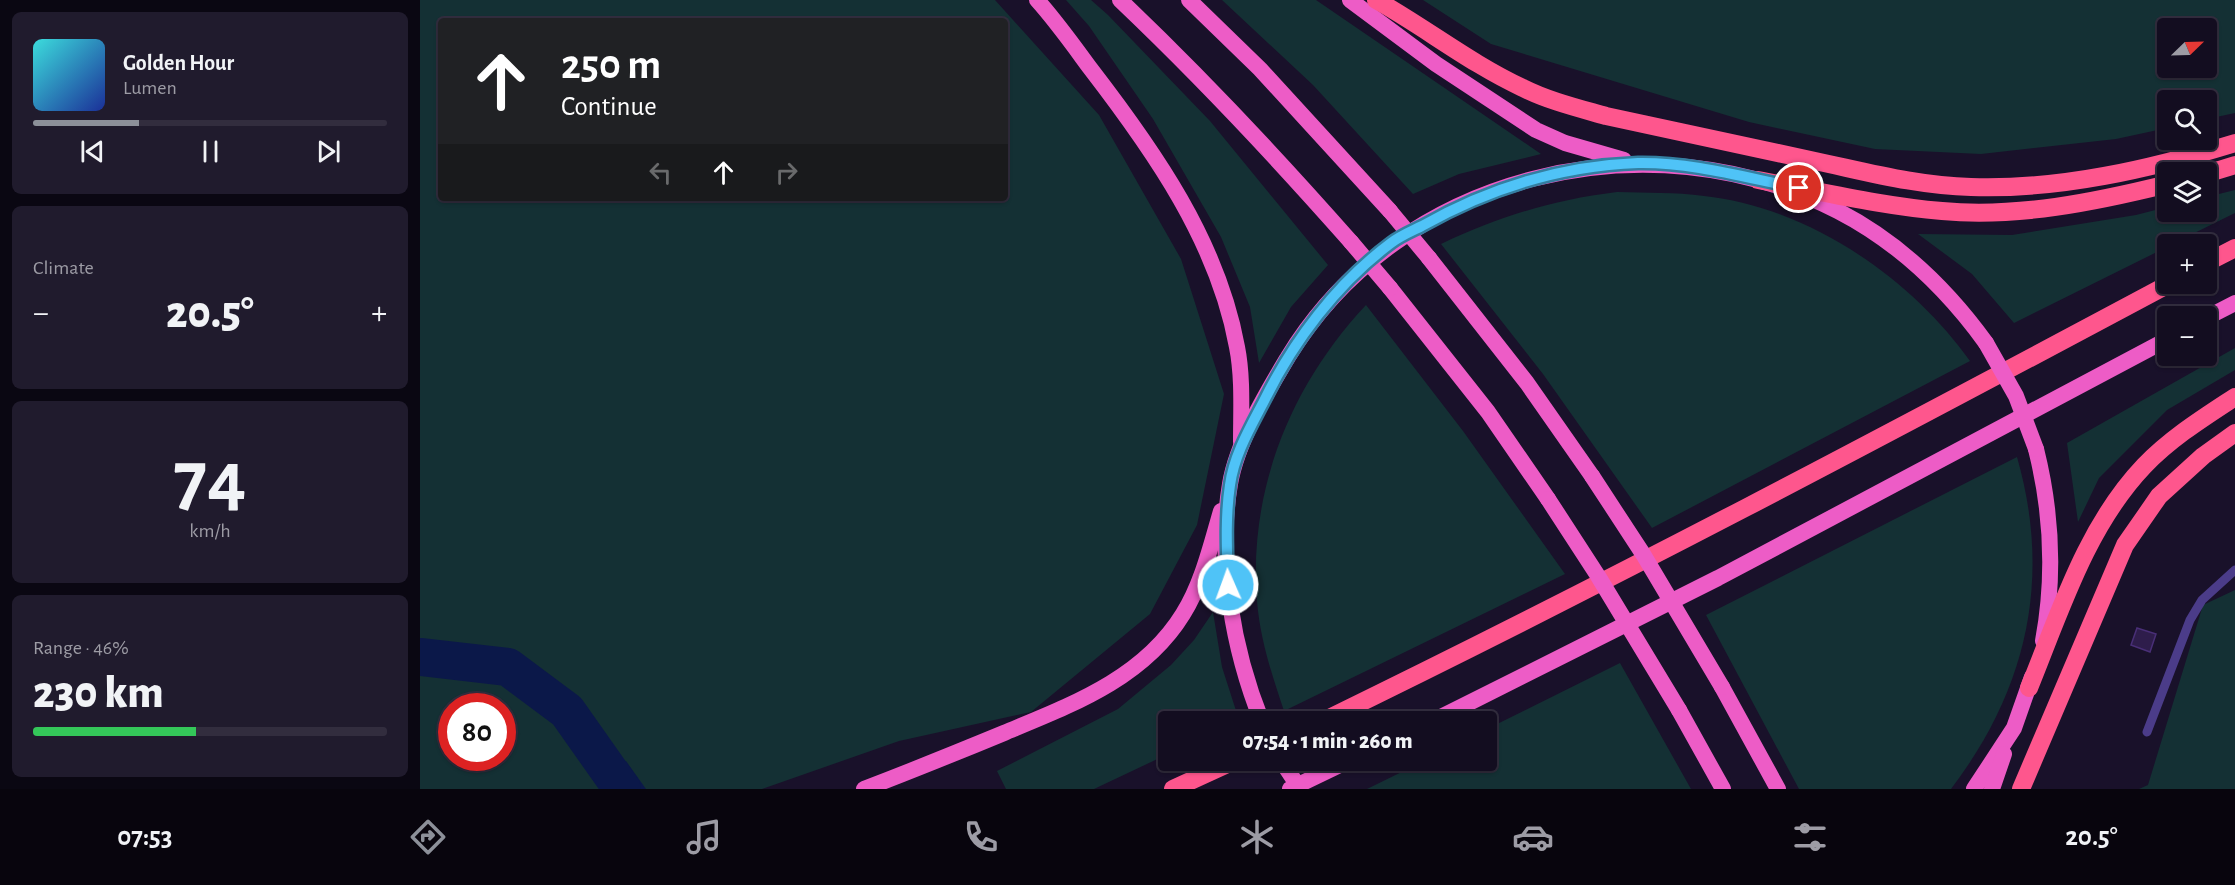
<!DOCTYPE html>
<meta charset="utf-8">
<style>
body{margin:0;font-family:"Alegreya Sans",sans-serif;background:#201b2d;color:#f1f3f6;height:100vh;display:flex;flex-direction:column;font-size:22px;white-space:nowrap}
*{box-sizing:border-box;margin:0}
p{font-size:20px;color:#9d9ca5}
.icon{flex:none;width:33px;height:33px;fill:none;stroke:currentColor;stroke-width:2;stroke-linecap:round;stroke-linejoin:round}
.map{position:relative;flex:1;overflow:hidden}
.drawer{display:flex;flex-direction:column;gap:12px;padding:12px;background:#0a0712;width:420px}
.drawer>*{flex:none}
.guide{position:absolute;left:18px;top:18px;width:570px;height:183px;border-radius:6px;box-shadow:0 2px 4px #0004,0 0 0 2px #322d3e;background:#202124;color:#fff;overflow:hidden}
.needle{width:39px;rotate:67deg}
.fabs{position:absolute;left:1737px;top:18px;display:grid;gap:12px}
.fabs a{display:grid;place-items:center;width:60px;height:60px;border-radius:6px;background:#130d20;box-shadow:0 2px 4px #0004,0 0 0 2px #322d3e;font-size:30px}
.speed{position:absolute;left:18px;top:693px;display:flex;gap:12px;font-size:30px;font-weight:700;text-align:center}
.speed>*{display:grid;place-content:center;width:78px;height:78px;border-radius:50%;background:#130d20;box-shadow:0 2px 4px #0004,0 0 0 2px #322d3e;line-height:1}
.speed .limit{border:9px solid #d22;background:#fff;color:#111}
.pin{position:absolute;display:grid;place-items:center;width:51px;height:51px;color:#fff;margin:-26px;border:3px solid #fff;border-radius:50%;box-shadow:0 2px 6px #0007}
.me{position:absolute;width:66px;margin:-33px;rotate:358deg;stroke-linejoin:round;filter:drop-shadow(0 0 4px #0008)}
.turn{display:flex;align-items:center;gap:21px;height:126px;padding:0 24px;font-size:27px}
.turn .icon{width:78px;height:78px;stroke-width:2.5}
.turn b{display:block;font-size:42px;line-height:51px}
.lanes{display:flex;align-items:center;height:57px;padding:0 24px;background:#0003;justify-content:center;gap:30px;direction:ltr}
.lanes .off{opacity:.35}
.big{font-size:45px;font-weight:800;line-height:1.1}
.drawer .widget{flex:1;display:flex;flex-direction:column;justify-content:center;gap:9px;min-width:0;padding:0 21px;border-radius:9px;background:#201b2d}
.drawer .dial{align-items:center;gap:0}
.dial b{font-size:78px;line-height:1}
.song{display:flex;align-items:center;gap:18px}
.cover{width:72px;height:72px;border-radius:9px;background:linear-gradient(135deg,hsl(180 70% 55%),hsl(230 70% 35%))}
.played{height:6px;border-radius:3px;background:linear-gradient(90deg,#8c9099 30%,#322d3e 30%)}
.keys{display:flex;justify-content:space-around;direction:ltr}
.heat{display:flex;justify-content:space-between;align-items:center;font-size:33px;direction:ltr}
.charge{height:9px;border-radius:4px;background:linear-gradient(90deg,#34c759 46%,#322d3e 0)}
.trip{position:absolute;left:738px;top:711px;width:339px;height:60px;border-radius:6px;background:#130d20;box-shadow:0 2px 4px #0004,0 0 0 2px #322d3e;font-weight:800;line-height:60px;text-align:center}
.tabs{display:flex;height:96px;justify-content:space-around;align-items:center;background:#08050d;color:#9d9ca5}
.tabs .icon{width:42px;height:42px}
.tabs .current{color:#8c9099}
.tabs b{font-size:27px;color:#f1f3f6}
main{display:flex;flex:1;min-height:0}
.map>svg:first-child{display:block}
.green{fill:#143034;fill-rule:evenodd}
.water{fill:#0b1849}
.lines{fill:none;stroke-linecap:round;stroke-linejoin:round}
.river{stroke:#0b1849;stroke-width:38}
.building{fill:#2e1d4b;stroke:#492f77;stroke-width:1.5}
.service{stroke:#4b3c89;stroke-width:9}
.trunk{stroke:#ed5cc6;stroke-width:16}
.motorway{stroke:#fe568d;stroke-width:18}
.trunk-bridge{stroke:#ed5cc6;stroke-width:16}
.route-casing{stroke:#337fa1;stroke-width:15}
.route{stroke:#4fc3f7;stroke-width:10}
</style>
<main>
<section class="drawer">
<div class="widget">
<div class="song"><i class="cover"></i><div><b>Golden Hour</b><p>Lumen</p></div></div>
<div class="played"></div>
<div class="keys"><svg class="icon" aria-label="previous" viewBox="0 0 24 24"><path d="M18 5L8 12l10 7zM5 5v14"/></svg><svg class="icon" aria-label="pause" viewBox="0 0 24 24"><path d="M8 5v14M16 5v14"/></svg><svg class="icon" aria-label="next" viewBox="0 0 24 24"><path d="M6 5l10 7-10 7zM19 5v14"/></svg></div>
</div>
<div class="widget"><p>Climate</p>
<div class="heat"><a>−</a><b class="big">20.5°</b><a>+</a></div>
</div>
<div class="widget dial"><b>74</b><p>km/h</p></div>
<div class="widget"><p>Range · 46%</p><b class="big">230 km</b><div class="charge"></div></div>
</section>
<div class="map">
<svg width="1815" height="789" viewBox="0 0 1815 789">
<rect width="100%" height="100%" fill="#19112a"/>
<!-- green -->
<g class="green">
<path d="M 0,0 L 575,0 L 679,115 L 761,259 L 804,394 L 777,525 L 730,614 L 611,712 L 479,741 L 342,789 L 0,789 ZM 21,21 L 585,21 L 585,198 L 21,198 ZM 32,706 L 82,706 L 82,758 L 32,758 Z"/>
<path d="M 646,0 L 671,0 L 688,15 L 790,121 L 908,265 L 871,307 L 839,363 L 830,307 L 801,237 L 733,119 L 669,26 Z"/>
<path d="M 802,0 L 896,0 L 1121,154 L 1039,174 L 993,194 L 893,85 Z"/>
<path d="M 1003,0 L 1815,0 L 1815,113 L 1787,119 L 1786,100 L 1748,100 L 1747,128 L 1696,139 L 1561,154 L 1455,149 L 1329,122 L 1071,44 ZM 1748,28 L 1786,28 L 1786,68 L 1748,68 Z"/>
<path d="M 1815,190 L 1815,213 L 1752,244 L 1748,244 L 1747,247 L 1594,323 L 1552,274 L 1498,234 L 1592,235 L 1716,215 L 1747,207 L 1748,212 L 1786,212 L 1787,197 Z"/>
<path d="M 1197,192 C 1226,193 1255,192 1284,196 C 1388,207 1491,278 1550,361 L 1232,528 L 1123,374 L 1021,244 C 1081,216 1132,200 1197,192 Z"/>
<path d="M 946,305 L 1043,431 L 1145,574 L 864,711 C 852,675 840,639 837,601 C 828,490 871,385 946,305 Z"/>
<path d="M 1815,348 L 1815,370 L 1747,410 L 1679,478 L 1658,522 L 1647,443 Z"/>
<path d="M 1597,457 C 1632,579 1607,689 1531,789 L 1379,789 L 1286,615 Z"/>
<path d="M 1815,590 L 1815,789 L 1719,789 L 1728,785 L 1783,605 Z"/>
<path d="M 793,612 L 802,667 L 819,720 L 748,722 L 748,754 L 674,789 L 586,789 L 577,771 L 698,709 L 751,665 L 774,640 Z"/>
<path d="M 1200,663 L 1271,789 L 947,789 L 1004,761 L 1066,760 L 1067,729 Z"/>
</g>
<!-- water -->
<path class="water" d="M 206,761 L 226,789 L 182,789 L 178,778 Z"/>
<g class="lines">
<!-- river -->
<path class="river" d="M 0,657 L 88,667 L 147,711 L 202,789"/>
</g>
<!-- building -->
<path class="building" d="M 1717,628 L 1736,634 L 1730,652 L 1711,645 Z"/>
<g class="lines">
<!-- service -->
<path class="service" d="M 1727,732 L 1770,620 L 1782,600 L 1815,570"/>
<!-- trunk -->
<g class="trunk">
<path d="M 617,0 C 636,21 653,45 670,68 C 734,151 798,242 817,347 C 823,377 821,411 821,442"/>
<path d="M 700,0 C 781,77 857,158 931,242"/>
<path d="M 769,0 L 840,69 L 970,211"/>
<path d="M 930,0 L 1016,64 L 1116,130 L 1145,143 L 1204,160"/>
<path d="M 1009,258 L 1107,383 L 1172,476"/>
<path d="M 970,288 L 1068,412 L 1128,499"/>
<path d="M 1786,318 L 1815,303"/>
<path d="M 1616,449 C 1632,513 1635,576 1623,641"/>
<path d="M 1302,687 L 1358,789"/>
<path d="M 1259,710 L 1303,789"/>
<path d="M 842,722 C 813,650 797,561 810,484 C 817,442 846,394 868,357 C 980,173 1228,114 1418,211 C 1478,242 1527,289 1566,343"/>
<path d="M 1011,722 L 1298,578 L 1748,339"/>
<path d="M 444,789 C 491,771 538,752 584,733 C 651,705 723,679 763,614 C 782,584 791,545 801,511"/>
<path d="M 870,789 L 930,760"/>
<path d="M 1554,789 L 1594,728 L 1612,677"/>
<path d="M 1572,789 L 1584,754"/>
</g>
<!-- motorway -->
<g class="motorway">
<path d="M 956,0 C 1006,28 1051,64 1103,88 C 1129,101 1158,108 1186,116 C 1255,131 1325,146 1395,161 C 1447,172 1498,186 1551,187 C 1640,190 1730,169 1815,143"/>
<path d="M 1786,174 L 1815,165"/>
<path d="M 1338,180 C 1399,191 1461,206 1522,211 C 1597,218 1675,202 1748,184"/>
<path d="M 1786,263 L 1815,248"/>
<path d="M 1609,688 C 1640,612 1666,527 1724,466 C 1751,438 1783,418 1815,397"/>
<path d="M 901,722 C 1187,583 1468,434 1749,284"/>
<path d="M 753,789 L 816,760"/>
<path d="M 1601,789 L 1705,545 L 1739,496 L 1783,456 L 1815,433"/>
</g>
<!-- trunk-bridge -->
<g class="trunk-bridge">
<path d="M 970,211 L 1009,258"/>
<path d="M 931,242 L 970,288"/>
<path d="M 1566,343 L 1596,396 L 1616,449"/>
<path d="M 1172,476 L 1223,554 L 1302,687"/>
<path d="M 1128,499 L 1178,576 L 1259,710"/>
<path d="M 861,760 L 880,789"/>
</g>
</g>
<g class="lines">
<!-- route casing -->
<g class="route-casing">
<path id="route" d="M 808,585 C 807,552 805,518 810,485 C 814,455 830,428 844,401 C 873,342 916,284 971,243 C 980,236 992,231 1002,226 C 1069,188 1141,166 1218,163 C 1272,162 1327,178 1379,188"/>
</g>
<!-- route -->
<use href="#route" class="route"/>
</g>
</svg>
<div class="fabs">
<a><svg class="needle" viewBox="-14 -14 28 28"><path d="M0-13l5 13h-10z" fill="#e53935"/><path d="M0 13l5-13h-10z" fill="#9d9ca5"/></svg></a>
<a><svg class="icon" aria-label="search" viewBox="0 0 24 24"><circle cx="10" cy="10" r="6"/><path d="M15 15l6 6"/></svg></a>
<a><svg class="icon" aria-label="layers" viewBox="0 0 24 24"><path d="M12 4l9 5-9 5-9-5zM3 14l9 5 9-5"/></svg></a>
<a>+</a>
<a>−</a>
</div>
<div class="speed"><div class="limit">80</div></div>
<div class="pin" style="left:1379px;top:188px;background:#d93025"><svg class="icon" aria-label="arrive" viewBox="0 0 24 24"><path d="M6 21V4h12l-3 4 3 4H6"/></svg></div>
<svg class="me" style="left:808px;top:585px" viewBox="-20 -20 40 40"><circle r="17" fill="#4fc3f7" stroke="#fff" stroke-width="3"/><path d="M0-11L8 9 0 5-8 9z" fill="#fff"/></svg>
<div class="trip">07:54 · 1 min · 260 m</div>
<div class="guide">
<div class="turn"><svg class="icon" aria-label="ahead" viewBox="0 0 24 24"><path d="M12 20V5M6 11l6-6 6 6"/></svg><div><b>250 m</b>Continue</div></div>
<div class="lanes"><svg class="icon off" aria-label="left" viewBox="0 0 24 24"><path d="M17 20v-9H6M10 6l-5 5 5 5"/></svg><svg class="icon" aria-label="ahead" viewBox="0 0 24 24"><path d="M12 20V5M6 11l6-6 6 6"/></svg><svg class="icon off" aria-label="right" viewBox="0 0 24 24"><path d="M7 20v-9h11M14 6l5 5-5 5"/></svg></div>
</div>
</div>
</main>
<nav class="tabs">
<b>07:53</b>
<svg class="icon current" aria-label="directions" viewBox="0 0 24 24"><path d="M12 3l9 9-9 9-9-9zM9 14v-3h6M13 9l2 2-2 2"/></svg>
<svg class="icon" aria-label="music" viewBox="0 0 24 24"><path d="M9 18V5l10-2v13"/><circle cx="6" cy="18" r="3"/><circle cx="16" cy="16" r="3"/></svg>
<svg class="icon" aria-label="phone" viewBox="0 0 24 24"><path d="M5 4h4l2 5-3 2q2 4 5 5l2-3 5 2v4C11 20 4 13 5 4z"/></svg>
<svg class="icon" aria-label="climate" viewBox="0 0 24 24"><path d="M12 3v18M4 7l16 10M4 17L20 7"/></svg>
<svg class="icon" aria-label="car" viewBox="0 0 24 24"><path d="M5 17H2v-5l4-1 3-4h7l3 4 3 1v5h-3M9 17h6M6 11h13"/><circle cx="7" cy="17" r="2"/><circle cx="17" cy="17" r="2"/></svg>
<svg class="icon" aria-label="filters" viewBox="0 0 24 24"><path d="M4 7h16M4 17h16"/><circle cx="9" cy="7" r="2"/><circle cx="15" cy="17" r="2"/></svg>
<b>20.5°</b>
</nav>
